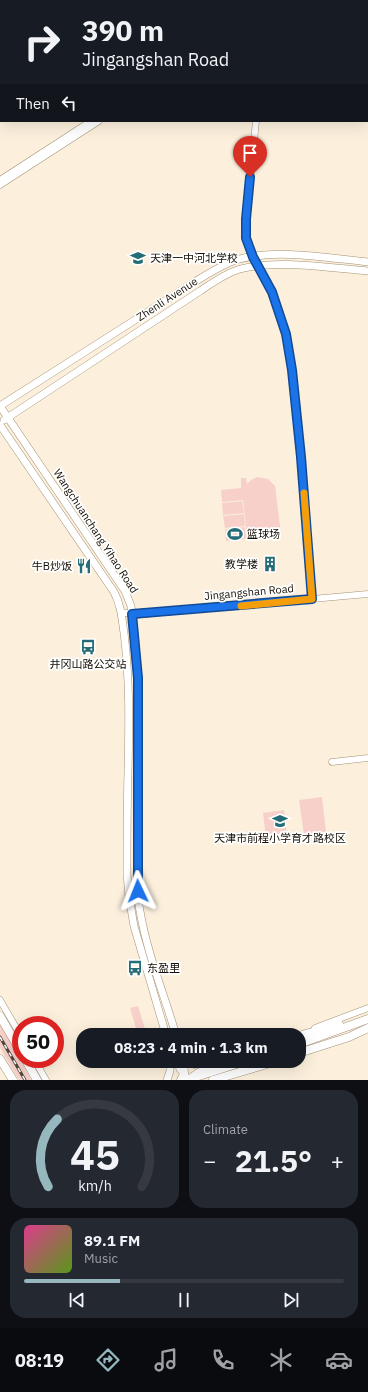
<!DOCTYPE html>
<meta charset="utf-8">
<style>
body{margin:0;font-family:"IBM Plex Sans","Noto Sans SC",sans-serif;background:#242831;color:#f1f3f6;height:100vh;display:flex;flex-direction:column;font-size:15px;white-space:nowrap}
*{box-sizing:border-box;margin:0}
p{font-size:13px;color:#9ea1a6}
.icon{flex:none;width:22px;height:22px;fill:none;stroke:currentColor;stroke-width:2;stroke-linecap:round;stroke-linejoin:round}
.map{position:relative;height:1080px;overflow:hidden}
.side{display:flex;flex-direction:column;gap:10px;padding:10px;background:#0d0f14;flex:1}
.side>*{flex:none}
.banner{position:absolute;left:0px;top:0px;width:368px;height:122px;box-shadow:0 4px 16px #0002;background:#171b24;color:#f1f3f6;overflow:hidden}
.speed{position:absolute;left:12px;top:1016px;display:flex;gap:8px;font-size:20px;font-weight:700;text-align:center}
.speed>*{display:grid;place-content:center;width:52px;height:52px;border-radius:50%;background:#171b24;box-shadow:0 4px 16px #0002;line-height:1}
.speed .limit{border:6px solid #d22;background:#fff;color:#111}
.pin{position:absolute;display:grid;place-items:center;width:34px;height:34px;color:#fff;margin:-41px -17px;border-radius:50% 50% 50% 0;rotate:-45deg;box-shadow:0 0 4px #0007}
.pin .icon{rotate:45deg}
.me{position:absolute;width:44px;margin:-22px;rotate:358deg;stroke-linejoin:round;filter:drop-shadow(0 0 3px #0008)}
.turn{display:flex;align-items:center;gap:14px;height:84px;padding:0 16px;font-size:18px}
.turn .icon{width:52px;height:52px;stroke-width:2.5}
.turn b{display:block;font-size:28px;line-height:34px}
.then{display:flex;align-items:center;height:38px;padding:0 16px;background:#0003;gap:8px;font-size:15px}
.big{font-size:30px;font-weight:800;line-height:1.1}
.side .card{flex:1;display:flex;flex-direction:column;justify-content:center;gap:6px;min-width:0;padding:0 14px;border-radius:16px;background:#242831}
.side .dial{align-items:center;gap:0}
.dial svg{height:104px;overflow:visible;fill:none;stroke:#363941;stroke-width:7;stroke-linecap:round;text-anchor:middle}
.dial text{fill:#f1f3f6;stroke:none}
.song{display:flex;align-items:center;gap:12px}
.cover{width:48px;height:48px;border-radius:6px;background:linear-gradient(135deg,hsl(330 70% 55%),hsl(90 70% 35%))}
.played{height:4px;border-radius:2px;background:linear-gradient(90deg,#95b7bd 30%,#363941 30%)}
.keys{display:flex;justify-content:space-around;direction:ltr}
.heat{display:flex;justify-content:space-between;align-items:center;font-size:22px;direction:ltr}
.side .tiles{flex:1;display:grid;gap:10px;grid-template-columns:1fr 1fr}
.card:last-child{grid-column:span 2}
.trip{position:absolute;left:76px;top:1028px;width:230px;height:40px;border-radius:16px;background:#171b24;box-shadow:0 4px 16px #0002;font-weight:800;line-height:40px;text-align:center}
.dock{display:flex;height:64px;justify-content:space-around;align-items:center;background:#090b0e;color:#9ea1a6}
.dock .icon{width:28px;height:28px}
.dock .active{color:#95b7bd}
.dock b{font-size:18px;color:#f1f3f6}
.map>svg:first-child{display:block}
.green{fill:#f7d0ca}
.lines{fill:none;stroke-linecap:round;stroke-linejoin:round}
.tertiary-casing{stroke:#a49275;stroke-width:7}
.secondary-casing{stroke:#a49275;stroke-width:8}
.primary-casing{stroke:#a49275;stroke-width:9}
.trunk-casing{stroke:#a49275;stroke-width:9}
.tertiary{stroke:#fff;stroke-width:6}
.secondary{stroke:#fff;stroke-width:7}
.primary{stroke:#fff;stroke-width:8}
.trunk{stroke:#fff;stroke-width:8}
.rail-casing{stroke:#4e463a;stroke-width:3}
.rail{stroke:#fff;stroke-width:1.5;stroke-dasharray:4.5;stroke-linecap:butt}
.route-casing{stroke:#114b97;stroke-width:10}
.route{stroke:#1a73e8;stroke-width:7}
.slow{stroke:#f59e0b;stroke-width:7}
.labels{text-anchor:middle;stroke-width:3.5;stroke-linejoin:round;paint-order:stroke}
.poi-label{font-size:11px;fill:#140e04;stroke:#fff;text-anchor:start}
.street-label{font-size:11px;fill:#140e04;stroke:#fff}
</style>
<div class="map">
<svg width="368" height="1080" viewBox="0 0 368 1080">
<rect width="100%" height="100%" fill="#fcf0dd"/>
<!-- green -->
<g class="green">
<path d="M 257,477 L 268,479 L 275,486 L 280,526 C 276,539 263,542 253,535 L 253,538 L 247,539 L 243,500 L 222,502 L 221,490 L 241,488 L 241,478 L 246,478 L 247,484 L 251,480 Z"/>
<path d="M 242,501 L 244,513 L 223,515 L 222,503 Z"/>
<path d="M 244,514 L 245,526 L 225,528 L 223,516 Z"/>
<path d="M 245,527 L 246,539 L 226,541 L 225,529 Z"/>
<path d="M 322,797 L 326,832 L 304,835 L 299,800 Z"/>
<path d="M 284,810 L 287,836 L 266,838 L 263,813 Z"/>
<path d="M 138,1006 L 147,1035 L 138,1035 L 130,1008 Z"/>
<path d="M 0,1024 L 31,1080 L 19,1080 L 0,1048 Z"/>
</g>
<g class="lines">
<!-- tertiary casing -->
<g class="tertiary-casing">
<g id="tertiary">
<path d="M 82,0 L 83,1"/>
<path d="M 220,1 L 220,0"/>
<path d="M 225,1 L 225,0"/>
<path d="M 367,114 L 368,115"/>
<path d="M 256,121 L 246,219 L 246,238 L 258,266 L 272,292 L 287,334 L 292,370 L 301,457 L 312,599"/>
<path d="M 0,180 L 91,121"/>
<path d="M 0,185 L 99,121"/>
<path d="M 121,612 L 137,615 L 145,614 L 368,594"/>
<path d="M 332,762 L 368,758"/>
<path d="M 0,1000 L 21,1036"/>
<path d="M 315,1028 L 368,1008"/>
<path d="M 34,1059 L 46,1080"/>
<path d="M 187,1061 L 194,1065 L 212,1061"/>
<path d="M 191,1077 L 198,1072 L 224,1061"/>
</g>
</g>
<!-- secondary casing -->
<g class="secondary-casing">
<g id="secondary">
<path d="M 0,406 L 125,591 L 131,606 L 132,614 L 138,678 L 137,871 C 138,884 137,898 140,911 C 147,953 164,994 176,1035"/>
<path d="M 0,406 L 193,283 C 206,275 221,265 236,260 C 276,248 328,258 368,262"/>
<path d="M 4,420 L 200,291 C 212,283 226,273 240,269 C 277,259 329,268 368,271"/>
<path d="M 0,425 L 114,592 C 121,605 122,619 124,633 C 130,680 129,726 128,773 C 127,807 127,840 127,874 L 129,897 L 134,926 L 166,1035"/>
<path d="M 177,1061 L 180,1069 L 185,1074"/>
<path d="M 167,1080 L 170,1071 L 170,1061"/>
</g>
</g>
<!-- primary casing -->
<g class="primary-casing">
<g id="primary">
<path d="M 299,1036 L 339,1024"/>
<path d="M 299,1044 L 368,1019"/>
<path d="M 299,1053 L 349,1037 L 368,1028"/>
<path d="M 181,1080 L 184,1074 L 183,1061"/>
<path d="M 186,1080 L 246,1061"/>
<path d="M 213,1080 L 277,1061"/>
</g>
</g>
<!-- trunk casing -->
<g class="trunk-casing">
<g id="trunk">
<path d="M 0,1016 L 21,1052"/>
<path d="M 0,1059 L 13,1080"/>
<path d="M 25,1059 L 37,1080"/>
</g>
</g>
<!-- tertiary -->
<use href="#tertiary" class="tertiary"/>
<!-- secondary -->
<use href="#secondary" class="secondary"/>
<!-- primary -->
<use href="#primary" class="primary"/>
<!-- trunk -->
<use href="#trunk" class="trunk"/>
<!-- rail casing -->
<g class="rail-casing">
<path id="rail" d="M 0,1037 L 25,1080"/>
</g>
<!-- rail -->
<use href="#rail" class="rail"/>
</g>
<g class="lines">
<!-- route casing -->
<g class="route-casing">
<path id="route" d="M 138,891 L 138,678 L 132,614 L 312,599 L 301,457 L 292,370 L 286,334 L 272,292 L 253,257 L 246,238 L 246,219 L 250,177"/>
</g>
<!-- route -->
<use href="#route" class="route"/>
<!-- slow -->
<path class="slow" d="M 241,606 L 312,599 L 304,493"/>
</g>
<!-- icons -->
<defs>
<g id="school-bare" transform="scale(1.2)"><path d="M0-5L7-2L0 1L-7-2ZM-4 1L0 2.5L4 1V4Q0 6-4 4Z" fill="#246d77" stroke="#fff" stroke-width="2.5" paint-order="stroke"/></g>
<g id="stadium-bare" transform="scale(1.2)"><path d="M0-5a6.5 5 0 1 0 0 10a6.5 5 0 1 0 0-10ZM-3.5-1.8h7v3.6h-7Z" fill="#246d77" stroke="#fff" stroke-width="2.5" paint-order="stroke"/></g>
<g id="building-bare" transform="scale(1.2)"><path d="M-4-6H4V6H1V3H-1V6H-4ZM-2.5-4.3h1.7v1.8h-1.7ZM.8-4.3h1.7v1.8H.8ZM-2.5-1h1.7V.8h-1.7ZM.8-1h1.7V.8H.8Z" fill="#246d77" stroke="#fff" stroke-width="2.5" paint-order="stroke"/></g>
<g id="restaurant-bare" transform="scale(1.2)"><path d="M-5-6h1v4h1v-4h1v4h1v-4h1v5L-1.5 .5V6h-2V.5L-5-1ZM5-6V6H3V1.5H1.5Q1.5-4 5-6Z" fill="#246d77" stroke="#fff" stroke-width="2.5" paint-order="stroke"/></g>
<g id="bus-bare" transform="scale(1.2)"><path d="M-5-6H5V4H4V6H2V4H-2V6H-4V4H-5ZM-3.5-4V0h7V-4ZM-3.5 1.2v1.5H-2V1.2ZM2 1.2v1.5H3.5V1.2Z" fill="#246d77" stroke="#fff" stroke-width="2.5" paint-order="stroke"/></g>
</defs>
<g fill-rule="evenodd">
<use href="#school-bare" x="138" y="258"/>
<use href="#stadium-bare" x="235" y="534"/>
<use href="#building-bare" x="270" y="564"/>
<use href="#restaurant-bare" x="84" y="566"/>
<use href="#bus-bare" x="88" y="647"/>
<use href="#school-bare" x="280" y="821"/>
<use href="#bus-bare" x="135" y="968"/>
</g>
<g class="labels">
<!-- poi labels -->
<g class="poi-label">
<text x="150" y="262">天津一中河北学校</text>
<text x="247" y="538">篮球场</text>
<text x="258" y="568" text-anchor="end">教学楼</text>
<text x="72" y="570" text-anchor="end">牛B炒饭</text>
<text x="88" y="668" text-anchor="middle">井冈山路公交站</text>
<text x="280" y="842" text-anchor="middle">天津市前程小学育才路校区</text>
<text x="147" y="972">东盈里</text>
</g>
<!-- street labels -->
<g class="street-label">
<text transform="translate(167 299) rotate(-33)" y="4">Zhenli Avenue</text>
<text transform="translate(96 531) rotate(57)" y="4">Wangchuanchang Yihao Road</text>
<text transform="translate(249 592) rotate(-5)" y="4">Jingangshan Road</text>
</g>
</g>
</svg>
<div class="speed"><div class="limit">50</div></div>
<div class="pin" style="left:250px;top:177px;background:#d93025"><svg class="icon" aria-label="arrive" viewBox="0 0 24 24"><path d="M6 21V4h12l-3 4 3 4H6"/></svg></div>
<svg class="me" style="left:138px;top:891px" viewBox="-20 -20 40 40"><path d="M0-17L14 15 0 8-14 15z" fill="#1a73e8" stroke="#fff" stroke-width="4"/></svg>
<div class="trip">08:23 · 4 min · 1.3 km</div>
<div class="banner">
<div class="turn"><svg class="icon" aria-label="right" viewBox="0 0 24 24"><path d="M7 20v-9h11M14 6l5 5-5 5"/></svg><div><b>390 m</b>Jingangshan Road</div></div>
<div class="then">Then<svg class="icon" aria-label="left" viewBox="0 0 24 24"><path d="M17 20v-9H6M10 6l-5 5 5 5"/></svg></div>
</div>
</div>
<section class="side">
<div class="tiles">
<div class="card dial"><svg viewBox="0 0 100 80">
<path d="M14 69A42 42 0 1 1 86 69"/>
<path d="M14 69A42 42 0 0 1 21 17" stroke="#95b7bd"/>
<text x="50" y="56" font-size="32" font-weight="700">45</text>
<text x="50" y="72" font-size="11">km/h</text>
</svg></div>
<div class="card"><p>Climate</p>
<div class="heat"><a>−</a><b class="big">21.5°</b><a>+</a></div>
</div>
<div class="card">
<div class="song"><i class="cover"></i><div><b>89.1 FM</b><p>Music</p></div></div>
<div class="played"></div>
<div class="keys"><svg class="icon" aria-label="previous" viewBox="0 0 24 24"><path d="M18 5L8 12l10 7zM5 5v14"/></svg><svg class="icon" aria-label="pause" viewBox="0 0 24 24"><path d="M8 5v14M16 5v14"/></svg><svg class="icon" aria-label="next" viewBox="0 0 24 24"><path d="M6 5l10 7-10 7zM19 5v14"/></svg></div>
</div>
</div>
</section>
<nav class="dock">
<b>08:19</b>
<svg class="icon active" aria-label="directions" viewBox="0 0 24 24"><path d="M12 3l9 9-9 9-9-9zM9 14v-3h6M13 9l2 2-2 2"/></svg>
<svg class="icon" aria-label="music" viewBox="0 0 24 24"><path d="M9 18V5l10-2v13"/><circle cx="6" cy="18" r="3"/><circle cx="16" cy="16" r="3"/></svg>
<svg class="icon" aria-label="phone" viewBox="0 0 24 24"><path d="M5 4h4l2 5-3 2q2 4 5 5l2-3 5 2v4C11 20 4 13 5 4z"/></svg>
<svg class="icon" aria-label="climate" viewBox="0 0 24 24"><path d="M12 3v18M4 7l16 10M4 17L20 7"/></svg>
<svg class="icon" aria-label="car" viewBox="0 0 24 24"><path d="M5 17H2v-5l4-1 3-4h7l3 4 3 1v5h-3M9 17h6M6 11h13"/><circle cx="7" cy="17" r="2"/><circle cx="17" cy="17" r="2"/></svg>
</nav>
